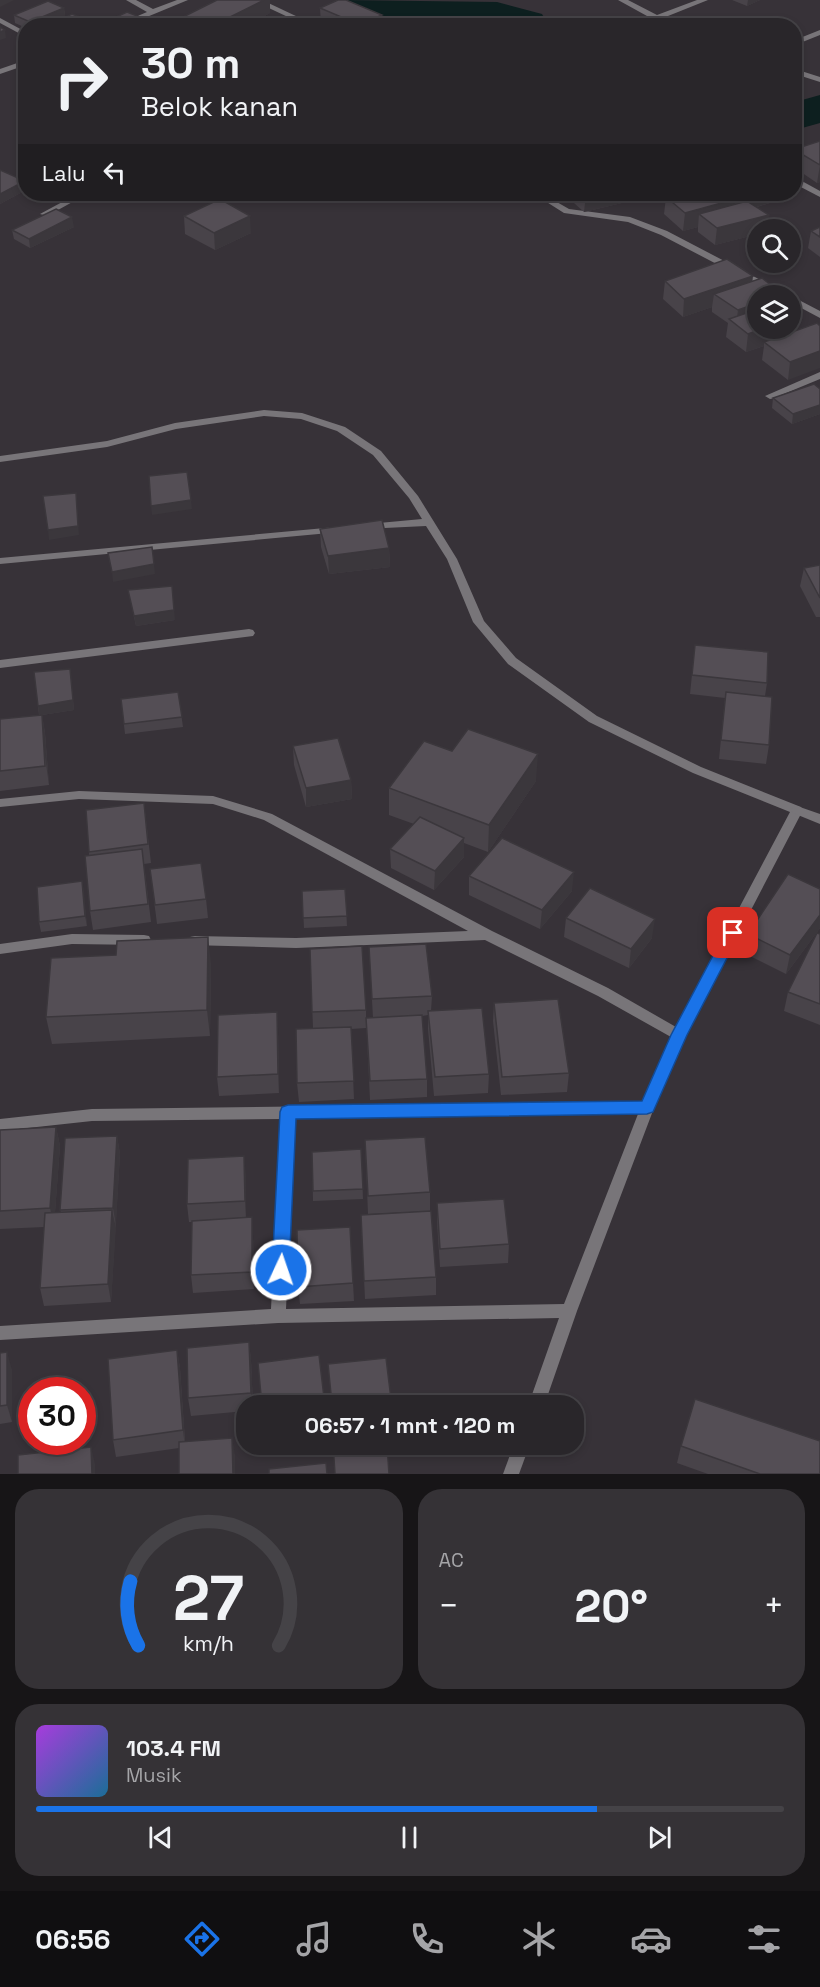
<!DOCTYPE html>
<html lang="id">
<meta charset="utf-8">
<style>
body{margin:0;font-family:"Space Grotesk",sans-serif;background:#353236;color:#f1f3f6;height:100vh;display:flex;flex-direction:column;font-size:22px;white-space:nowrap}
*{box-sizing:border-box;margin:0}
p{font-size:20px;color:#a5a5a8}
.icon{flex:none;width:33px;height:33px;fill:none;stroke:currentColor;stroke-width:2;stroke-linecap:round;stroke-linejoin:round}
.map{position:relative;height:1474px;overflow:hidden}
.details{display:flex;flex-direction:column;gap:15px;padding:15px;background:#171517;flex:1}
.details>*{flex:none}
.top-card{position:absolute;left:18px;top:18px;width:784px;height:183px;border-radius:24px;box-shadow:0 3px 9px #0003,0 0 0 2px #454347;background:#29262a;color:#f1f3f6;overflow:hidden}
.buttons{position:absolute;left:747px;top:219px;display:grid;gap:12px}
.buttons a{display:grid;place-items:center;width:54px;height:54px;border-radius:50%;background:#29262a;box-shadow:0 3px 9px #0003,0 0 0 2px #454347;font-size:30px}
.speed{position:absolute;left:18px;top:1377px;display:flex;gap:12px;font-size:30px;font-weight:700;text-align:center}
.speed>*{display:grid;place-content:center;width:78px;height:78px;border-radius:50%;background:#29262a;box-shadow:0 3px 9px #0003,0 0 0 2px #454347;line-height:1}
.speed .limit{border:9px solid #d22;background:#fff;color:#111}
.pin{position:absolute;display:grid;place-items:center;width:51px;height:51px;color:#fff;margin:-26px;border-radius:12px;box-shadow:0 3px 9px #0006}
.me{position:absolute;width:66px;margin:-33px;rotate:3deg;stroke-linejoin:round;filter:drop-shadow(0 0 4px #0008)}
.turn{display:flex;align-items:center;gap:21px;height:126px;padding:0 24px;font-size:27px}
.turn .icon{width:78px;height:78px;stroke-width:2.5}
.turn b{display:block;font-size:42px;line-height:51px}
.then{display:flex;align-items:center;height:57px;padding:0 24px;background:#0003;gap:12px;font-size:22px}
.big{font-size:45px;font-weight:800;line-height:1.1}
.details .widget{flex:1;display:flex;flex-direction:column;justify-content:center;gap:9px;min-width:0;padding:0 21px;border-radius:24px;background:#353236}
.details .dial{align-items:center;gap:0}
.dial svg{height:156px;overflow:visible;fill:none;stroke:#454347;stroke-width:7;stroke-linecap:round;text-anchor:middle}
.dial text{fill:#f1f3f6;stroke:none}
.song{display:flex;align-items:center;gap:18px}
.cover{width:72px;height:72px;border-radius:9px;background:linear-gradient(135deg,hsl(280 70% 55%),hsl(200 70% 35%))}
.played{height:6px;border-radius:3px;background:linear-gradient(90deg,#1a73e8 75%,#454347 75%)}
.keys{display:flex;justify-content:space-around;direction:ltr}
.heat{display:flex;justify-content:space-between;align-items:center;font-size:33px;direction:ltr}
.details .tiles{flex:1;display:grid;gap:15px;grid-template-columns:1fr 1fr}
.widget:last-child{grid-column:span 2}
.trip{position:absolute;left:236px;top:1395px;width:348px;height:60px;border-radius:24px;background:#29262a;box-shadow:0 3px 9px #0003,0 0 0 2px #454347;font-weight:800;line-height:60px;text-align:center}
.tabs{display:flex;height:96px;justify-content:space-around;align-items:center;background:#100f11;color:#a5a5a8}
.tabs .icon{width:42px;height:42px}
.tabs .current{color:#1a73e8}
.tabs b{font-size:27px;color:#f1f3f6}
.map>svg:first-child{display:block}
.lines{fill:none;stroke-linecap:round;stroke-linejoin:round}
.river{fill:#0d1f1f;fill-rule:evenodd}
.minor{fill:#787579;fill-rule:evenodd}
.tertiary{fill:#787579;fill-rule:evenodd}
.wall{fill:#484349}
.shaded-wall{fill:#3b373c}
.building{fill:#544e55;stroke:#3b373c;stroke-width:1.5}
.route{fill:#1a73e8;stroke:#114b97;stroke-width:1.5}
</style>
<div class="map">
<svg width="820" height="1474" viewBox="0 0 820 1474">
<rect width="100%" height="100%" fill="#373238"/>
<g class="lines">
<!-- river -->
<g class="river">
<path d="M 343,0 L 497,2 L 542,14 L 549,26 L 414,26 L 349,9 Z"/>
<path d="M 820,95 L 820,123 L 795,130 L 795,102 Z"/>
</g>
<!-- minor -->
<g class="minor">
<path d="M 126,0 L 136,0 L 153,9 L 177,0 L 188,0 L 125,26 L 114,26 L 147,12 Z"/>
<path d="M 252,0 L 262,0 L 317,26 L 307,26 Z"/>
<path d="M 618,0 L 628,0 L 657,15 L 697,0 L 708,0 L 663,18 L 675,26 L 665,26 L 652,19 L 634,26 L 622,26 L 647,16 Z"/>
<path d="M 0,18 L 26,32 L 26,37 L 0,23 Z"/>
<path d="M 820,30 L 820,35 L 795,45 L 795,40 Z"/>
<path d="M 26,60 L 26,65 L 0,74 L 0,69 Z"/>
<path d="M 795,69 L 820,77 L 820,82 L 795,74 Z"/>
<path d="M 795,180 L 800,180 L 820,191 L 820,197 L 795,184 Z"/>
<path d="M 77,194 L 87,194 L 47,216 L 40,214 Z"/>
<path d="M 534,194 L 543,194 L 569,209 L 630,217 L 667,231 L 820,311 L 820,318 L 790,302 L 790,296 L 778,296 L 661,235 L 628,222 L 564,213 Z"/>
<path d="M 820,372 L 820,379 L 774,398 L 770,399 L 765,396 Z"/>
<path d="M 264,410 L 302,413 L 345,427 L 381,451 L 418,496 L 457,559 L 484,621 L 516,658 L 597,716 L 701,767 L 801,807 L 803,810 L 686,1035 L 654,1108 L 577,1311 L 544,1406 L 528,1406 L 559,1318 L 278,1323 L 0,1340 L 0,1326 L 271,1309 L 281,1119 L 92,1121 L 0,1131 L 0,1119 L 92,1109 L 642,1102 L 671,1037 L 598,996 L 485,940 L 296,948 L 190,945 L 188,941 L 190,937 L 195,936 L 296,938 L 468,931 L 264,820 L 213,804 L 79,799 L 0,807 L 0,799 L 79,791 L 213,796 L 272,814 L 492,931 L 608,988 L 676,1027 L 790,812 L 693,773 L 589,722 L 508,664 L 473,622 L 447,559 L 426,526 L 364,529 L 363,527 L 364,525 L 368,524 L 422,519 L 409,498 L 373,455 L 337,431 L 301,419 L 264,416 L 176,429 L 107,447 L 0,462 L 0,456 L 107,441 L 175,423 ZM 638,1114 L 564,1304 L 286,1309 L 295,1118 Z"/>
<path d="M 336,527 L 340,528 L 341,530 L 340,532 L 0,564 L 0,558 Z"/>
<path d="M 249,629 L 253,630 L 255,633 L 253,636 L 0,668 L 0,660 Z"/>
<path d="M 72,934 L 144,935 L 149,936 L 151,940 L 149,944 L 144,945 L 72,944 L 0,954 L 0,944 Z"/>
<path d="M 514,1444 L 530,1444 L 519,1474 L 503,1474 Z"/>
</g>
<!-- tertiary -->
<path class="tertiary" d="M 797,806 L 820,814 L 820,824 L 793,813 L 791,810 L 793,807 Z"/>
</g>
<!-- wall -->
<g class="wall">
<path d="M 732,0 L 760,0 L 747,6 Z"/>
<path d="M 64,8 L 65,16 L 43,26 L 26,26 L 26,28 L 15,23 L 14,15 Z"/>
<path d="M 320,8 L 382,15 L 382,26 L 325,26 L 321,24 Z"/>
<path d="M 270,13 L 246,26 L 177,26 L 177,20 Z"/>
<path d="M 26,89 L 26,106 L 23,90 Z"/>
<path d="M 820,141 L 820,182 L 817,183 L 795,168 L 795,149 Z"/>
<path d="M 26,165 L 26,190 L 0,204 L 0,170 L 18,178 L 17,170 Z"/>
<path d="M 219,194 L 245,194 L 232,200 Z"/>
<path d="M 564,194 L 644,194 L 643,198 L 584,212 Z"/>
<path d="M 679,194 L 788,194 L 788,197 L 757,207 L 758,234 L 715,245 L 698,232 L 698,227 L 683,231 L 664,214 L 666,197 Z"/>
<path d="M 184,216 L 251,233 L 215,250 L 185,234 Z"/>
<path d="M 74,227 L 30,248 L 14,239 L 12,230 Z"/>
<path d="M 820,227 L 820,257 L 808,248 L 811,231 Z"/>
<path d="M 665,281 L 753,281 L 758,296 L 793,332 L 817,323 L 788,380 L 762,360 L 764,346 L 746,352 L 726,337 L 728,323 L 712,312 L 712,307 L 683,317 L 663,299 Z"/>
<path d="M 820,389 L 820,414 L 792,424 L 772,408 L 773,398 Z"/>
<path d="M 320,529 L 389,548 L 390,567 L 329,574 L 321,547 Z"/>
<path d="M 820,565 L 820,617 L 816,617 L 800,586 L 804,568 Z"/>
<path d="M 128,590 L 175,620 L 136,626 Z"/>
<path d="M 695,645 L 767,683 L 765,696 L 769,745 L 766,764 L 719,759 L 725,698 L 690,694 Z"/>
<path d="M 70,669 L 74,710 L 42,715 L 45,733 L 49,785 L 0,791 L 0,719 L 39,715 L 38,706 Z"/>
<path d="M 178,692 L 183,727 L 125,734 L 121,699 Z"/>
<path d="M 293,746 L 351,780 L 352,799 L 306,807 L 294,765 Z"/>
<path d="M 536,781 L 488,852 L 464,843 L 464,857 L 434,890 L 391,868 L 390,849 L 414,824 L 389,815 L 389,788 Z"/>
<path d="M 144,803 L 151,863 L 144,864 L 151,922 L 93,930 L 90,911 L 89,852 Z"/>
<path d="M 150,869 L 206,899 L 208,918 L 157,924 Z"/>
<path d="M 469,876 L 572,891 L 540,929 L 469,895 Z"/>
<path d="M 82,881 L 87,926 L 41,932 L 39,922 Z"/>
<path d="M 345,889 L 347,926 L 304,928 L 302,891 Z"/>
<path d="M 820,889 L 820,928 L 786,974 L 744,953 L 748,934 Z"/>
<path d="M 566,918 L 652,938 L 629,968 L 564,937 Z"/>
<path d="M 820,934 L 820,1025 L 784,1011 L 788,992 Z"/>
<path d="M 369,947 L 432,996 L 431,1011 L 489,1074 L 488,1093 L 434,1096 L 428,1029 L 428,1015 L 422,1016 L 427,1079 L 427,1097 L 370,1100 L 366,1018 L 373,1018 Z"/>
<path d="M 310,949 L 366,1010 L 366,1028 L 351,1029 L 354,1099 L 299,1102 L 297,1083 L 313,1028 Z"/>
<path d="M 211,963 L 210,1036 L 52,1044 L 46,1017 Z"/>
<path d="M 494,1003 L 569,1073 L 567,1092 L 501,1095 L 493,1021 Z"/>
<path d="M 278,1030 L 279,1093 L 219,1096 L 217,1077 Z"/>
<path d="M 56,1127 L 60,1146 L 55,1212 L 61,1212 L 60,1210 L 117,1136 L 120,1154 L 111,1302 L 44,1306 L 40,1288 L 44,1227 L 0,1229 L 0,1130 Z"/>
<path d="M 365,1140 L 430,1192 L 430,1211 L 368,1214 Z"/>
<path d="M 361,1149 L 363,1199 L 313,1201 L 312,1152 Z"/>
<path d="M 246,1174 L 246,1217 L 253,1235 L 254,1289 L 193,1293 L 191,1275 L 192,1222 L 189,1222 L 187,1204 Z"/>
<path d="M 437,1203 L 509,1244 L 508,1263 L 440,1267 L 437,1222 Z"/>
<path d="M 361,1215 L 436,1277 L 436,1295 L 365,1299 Z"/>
<path d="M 350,1227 L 354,1301 L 300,1304 L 298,1287 Z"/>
<path d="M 249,1342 L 251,1360 L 253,1406 L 246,1406 L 246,1411 L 191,1416 L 188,1398 Z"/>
<path d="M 177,1350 L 180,1368 L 185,1441 L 235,1455 L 179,1448 L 116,1457 L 113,1440 Z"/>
<path d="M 0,1353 L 12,1370 L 12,1422 L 0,1424 Z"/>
<path d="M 328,1364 L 391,1399 L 391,1406 L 332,1406 Z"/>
<path d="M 681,1446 L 820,1474 L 708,1474 L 677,1463 Z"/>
</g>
<!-- shaded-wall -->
<g class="shaded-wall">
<path d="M 0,0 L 14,0 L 0,7 Z"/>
<path d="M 264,0 L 270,0 L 270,13 L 246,26 L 212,26 Z"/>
<path d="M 748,0 L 760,0 L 747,6 Z"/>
<path d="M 64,8 L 65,16 L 43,26 L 31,26 L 30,22 Z"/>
<path d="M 382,15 L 382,26 L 360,26 L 360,25 Z"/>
<path d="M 85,19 L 85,26 L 71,26 Z"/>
<path d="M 5,30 L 6,38 L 0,40 L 0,32 Z"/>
<path d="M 820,165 L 820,182 L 817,183 Z"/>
<path d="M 25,181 L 26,190 L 0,204 L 0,194 Z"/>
<path d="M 231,194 L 245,194 L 232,200 Z"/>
<path d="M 592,194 L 644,194 L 643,198 L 584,212 L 586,195 Z"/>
<path d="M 752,194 L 788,194 L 788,197 L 750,209 Z"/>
<path d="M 736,199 L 734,216 L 699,214 L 698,227 L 683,231 L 685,213 Z"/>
<path d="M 769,215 L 767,230 L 758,230 L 758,234 L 715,245 L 717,228 Z"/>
<path d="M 250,216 L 251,233 L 215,250 L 214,233 Z"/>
<path d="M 72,217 L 74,227 L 30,248 L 29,239 Z"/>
<path d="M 753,276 L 751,294 L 714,294 L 712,307 L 683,317 L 684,299 Z"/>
<path d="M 758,303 L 758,320 L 736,325 L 738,310 Z"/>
<path d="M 795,317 L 792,335 L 764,342 L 764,346 L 746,352 L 748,334 L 764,328 L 790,328 L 790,319 Z"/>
<path d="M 820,351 L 820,368 L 788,380 L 790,362 Z"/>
<path d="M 820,405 L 820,414 L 792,424 L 793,414 Z"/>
<path d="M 76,493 L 79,535 L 49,540 L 48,530 Z"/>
<path d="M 191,500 L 192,509 L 152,515 L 151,506 Z"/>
<path d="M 389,548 L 390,567 L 329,574 L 328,556 Z"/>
<path d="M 154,564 L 155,574 L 113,582 L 112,572 Z"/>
<path d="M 172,586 L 175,620 L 136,626 L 134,616 Z"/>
<path d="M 70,669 L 74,710 L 42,715 L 45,733 L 49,785 L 38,706 Z"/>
<path d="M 538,754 L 536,781 L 488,852 L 489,825 Z"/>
<path d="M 351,780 L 352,799 L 306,807 L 306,788 Z"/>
<path d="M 464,838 L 464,857 L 434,890 L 435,871 Z"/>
<path d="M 574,872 L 572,891 L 540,929 L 542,910 Z"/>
<path d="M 82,881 L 84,891 L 87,926 L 85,916 Z"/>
<path d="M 820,915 L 820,928 L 786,974 L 790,955 Z"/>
<path d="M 655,919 L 652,938 L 629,968 L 631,949 Z"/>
<path d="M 208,937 L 211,963 L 210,1036 L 207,1010 Z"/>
<path d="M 277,1012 L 278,1030 L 279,1093 L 278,1074 Z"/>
<path d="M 56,1127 L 60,1146 L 54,1226 L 50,1208 Z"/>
<path d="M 117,1136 L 120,1154 L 116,1226 L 113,1208 Z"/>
<path d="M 244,1156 L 246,1174 L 246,1219 L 245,1201 Z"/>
<path d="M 112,1210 L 116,1228 L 111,1302 L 108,1284 Z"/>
<path d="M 252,1217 L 253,1235 L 254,1289 L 252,1272 Z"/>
<path d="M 249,1342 L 251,1360 L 253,1406 L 251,1393 Z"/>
<path d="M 177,1350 L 180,1368 L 185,1447 L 183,1430 Z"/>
<path d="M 7,1352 L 12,1370 L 12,1422 L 7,1405 Z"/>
<path d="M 232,1438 L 235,1455 L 235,1474 L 233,1474 Z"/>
<path d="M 91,1447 L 95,1464 L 95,1474 L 92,1474 Z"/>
</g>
<!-- building -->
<g class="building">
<path d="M 217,0 L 264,0 L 212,26 L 192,26 L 177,20 Z"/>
<path d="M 338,0 L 346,0 L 382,15 L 360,25 L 320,8 Z"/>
<path d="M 48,1 L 64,8 L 30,22 L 14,15 Z"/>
<path d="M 127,12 L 163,26 L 108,26 L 103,23 Z"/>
<path d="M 72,14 L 85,19 L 71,26 L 46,26 Z"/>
<path d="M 0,27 L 5,30 L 0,32 Z"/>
<path d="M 820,141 L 820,165 L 795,150 L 795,149 Z"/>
<path d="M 26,165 L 26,173 L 17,170 Z"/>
<path d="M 0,170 L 25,181 L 0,194 Z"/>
<path d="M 679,194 L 729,194 L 736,199 L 685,213 L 666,197 Z"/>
<path d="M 220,199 L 250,216 L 214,233 L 184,216 Z"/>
<path d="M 747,201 L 769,215 L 717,228 L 699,214 Z"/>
<path d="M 56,209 L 72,217 L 29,239 L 12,230 Z"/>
<path d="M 820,227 L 820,237 L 811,231 Z"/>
<path d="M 727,259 L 753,276 L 684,299 L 665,281 Z"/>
<path d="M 762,278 L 784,295 L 782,296 L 758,296 L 758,303 L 738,310 L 714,294 Z"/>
<path d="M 758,309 L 758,328 L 764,328 L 748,334 L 729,319 Z"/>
<path d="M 817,323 L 820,326 L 820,351 L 790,362 L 764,342 Z"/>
<path d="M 814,384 L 820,389 L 820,405 L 793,414 L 773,398 Z"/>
<path d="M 187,472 L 191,500 L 151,506 L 149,476 Z"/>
<path d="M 76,493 L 78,526 L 48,530 L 43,496 Z"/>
<path d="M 382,520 L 389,548 L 328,556 L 320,529 Z"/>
<path d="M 152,547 L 154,564 L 112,572 L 108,553 Z"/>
<path d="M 820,565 L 820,598 L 804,568 Z"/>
<path d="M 172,586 L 174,610 L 134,616 L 128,590 Z"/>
<path d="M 695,645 L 768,652 L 767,683 L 692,675 Z"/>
<path d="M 70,669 L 73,700 L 38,706 L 34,672 Z"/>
<path d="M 178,692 L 182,717 L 124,724 L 121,699 Z"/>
<path d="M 726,692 L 772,697 L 769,745 L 721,740 Z"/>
<path d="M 42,715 L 45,766 L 0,771 L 0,719 Z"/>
<path d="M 468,729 L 538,754 L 489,825 L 389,788 L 424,741 L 452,751 Z"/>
<path d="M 338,738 L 351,780 L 306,788 L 293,746 Z"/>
<path d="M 144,803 L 148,844 L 89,852 L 86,810 Z"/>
<path d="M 420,817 L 464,838 L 435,871 L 390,849 Z"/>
<path d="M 502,838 L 574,872 L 542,910 L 469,876 Z"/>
<path d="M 142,849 L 148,904 L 90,911 L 85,856 Z"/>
<path d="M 201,863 L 206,899 L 155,905 L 150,869 Z"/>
<path d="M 788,874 L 820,889 L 820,915 L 790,955 L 748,934 Z"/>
<path d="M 82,881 L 85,916 L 39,922 L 37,887 Z"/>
<path d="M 590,888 L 655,919 L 631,949 L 566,918 Z"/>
<path d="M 345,889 L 347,916 L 303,918 L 302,891 Z"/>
<path d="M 817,933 L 820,934 L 820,1004 L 788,992 Z"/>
<path d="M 208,937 L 207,1010 L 46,1017 L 51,958 L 116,955 L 117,941 Z"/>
<path d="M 426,944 L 432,996 L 372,999 L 369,947 Z"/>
<path d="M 362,946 L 366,1010 L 312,1012 L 310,949 Z"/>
<path d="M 558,999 L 569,1073 L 502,1077 L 494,1003 Z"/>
<path d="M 482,1008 L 489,1074 L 435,1077 L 428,1011 Z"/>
<path d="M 277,1012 L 278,1074 L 217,1077 L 218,1015 Z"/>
<path d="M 422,1015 L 427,1079 L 370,1081 L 366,1018 Z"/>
<path d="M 351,1027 L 354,1081 L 297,1083 L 296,1029 Z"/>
<path d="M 56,1127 L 50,1208 L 0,1211 L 0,1130 Z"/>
<path d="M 117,1136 L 113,1208 L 60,1210 L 65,1138 Z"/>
<path d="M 425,1137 L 430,1192 L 368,1196 L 365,1140 Z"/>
<path d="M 361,1149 L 363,1189 L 313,1191 L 312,1152 Z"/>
<path d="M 244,1156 L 245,1201 L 187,1204 L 188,1159 Z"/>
<path d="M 504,1199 L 509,1244 L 440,1249 L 437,1203 Z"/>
<path d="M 112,1210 L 108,1284 L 40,1288 L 45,1213 Z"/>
<path d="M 431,1211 L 436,1277 L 364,1281 L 361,1215 Z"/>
<path d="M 252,1217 L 252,1272 L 191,1275 L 192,1221 Z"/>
<path d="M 350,1227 L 353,1283 L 298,1287 L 297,1230 Z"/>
<path d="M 249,1342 L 251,1393 L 188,1398 L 187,1348 Z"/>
<path d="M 177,1350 L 183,1430 L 113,1440 L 108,1359 Z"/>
<path d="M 7,1352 L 7,1405 L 0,1406 L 0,1353 Z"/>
<path d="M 319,1355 L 325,1406 L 262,1406 L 258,1363 Z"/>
<path d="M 386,1358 L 391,1399 L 332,1404 L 328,1364 Z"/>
<path d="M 695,1399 L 820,1441 L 820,1474 L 760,1474 L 681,1446 Z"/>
<path d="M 232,1438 L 233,1474 L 179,1474 L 179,1442 Z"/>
<path d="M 333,1444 L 387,1444 L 389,1474 L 335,1474 Z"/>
<path d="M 91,1447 L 92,1474 L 18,1474 L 18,1455 Z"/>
<path d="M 326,1463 L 327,1474 L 269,1474 L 269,1469 Z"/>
</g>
<!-- route -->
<path class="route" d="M 733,927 L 738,929 L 740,933 L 687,1035 L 653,1112 L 647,1114 L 296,1119 L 289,1270 L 287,1276 L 281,1278 L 275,1276 L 272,1270 L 280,1112 L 282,1107 L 288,1105 L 642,1101 L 671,1035 L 727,929 Z"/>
</svg>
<div class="buttons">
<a><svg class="icon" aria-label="search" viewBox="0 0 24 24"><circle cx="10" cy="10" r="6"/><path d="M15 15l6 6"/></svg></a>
<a><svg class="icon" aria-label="layers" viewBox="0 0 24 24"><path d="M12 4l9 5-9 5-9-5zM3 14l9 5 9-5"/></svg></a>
</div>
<div class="speed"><div class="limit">30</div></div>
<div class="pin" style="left:733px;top:933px;background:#d93025"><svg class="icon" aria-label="arrive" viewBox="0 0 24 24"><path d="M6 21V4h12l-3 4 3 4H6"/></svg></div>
<svg class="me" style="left:281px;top:1270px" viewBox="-20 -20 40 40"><circle r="17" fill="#1a73e8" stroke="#fff" stroke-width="3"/><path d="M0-11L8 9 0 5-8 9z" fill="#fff"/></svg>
<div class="trip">06:57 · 1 mnt · 120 m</div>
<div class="top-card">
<div class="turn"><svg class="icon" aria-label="right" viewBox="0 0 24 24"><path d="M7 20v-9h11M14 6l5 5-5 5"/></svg><div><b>30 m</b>Belok kanan</div></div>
<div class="then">Lalu<svg class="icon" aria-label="left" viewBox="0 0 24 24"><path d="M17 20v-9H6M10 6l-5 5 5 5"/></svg></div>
</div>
</div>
<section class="details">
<div class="tiles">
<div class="widget dial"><svg viewBox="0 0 100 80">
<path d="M14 69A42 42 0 1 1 86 69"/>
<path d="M14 69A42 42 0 0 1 10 36" stroke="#1a73e8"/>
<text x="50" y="56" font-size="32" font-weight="700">27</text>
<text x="50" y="72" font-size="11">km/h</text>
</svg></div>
<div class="widget"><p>AC</p>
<div class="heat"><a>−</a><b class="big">20°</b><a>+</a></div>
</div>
<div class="widget">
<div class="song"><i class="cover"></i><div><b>103.4 FM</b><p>Musik</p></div></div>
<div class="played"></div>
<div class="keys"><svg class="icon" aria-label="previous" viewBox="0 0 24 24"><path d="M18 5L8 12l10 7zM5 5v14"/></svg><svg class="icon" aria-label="pause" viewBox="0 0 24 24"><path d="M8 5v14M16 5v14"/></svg><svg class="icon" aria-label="next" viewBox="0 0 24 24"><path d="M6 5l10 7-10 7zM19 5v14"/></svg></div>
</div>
</div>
</section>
<nav class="tabs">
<b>06:56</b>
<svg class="icon current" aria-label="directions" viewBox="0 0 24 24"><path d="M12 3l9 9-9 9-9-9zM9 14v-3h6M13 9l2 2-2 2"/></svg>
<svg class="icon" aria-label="music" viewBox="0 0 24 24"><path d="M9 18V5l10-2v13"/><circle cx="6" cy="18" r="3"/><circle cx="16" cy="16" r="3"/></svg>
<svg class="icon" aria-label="phone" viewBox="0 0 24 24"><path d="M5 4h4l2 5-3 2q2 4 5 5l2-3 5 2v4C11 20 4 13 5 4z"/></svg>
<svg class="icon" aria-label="climate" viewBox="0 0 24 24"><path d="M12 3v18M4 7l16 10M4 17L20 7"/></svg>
<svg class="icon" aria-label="car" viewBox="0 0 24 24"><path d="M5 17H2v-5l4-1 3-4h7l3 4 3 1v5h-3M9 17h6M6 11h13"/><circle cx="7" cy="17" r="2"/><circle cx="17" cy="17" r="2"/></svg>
<svg class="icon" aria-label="filters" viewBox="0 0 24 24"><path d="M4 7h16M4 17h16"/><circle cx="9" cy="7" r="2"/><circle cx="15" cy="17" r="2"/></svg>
</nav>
